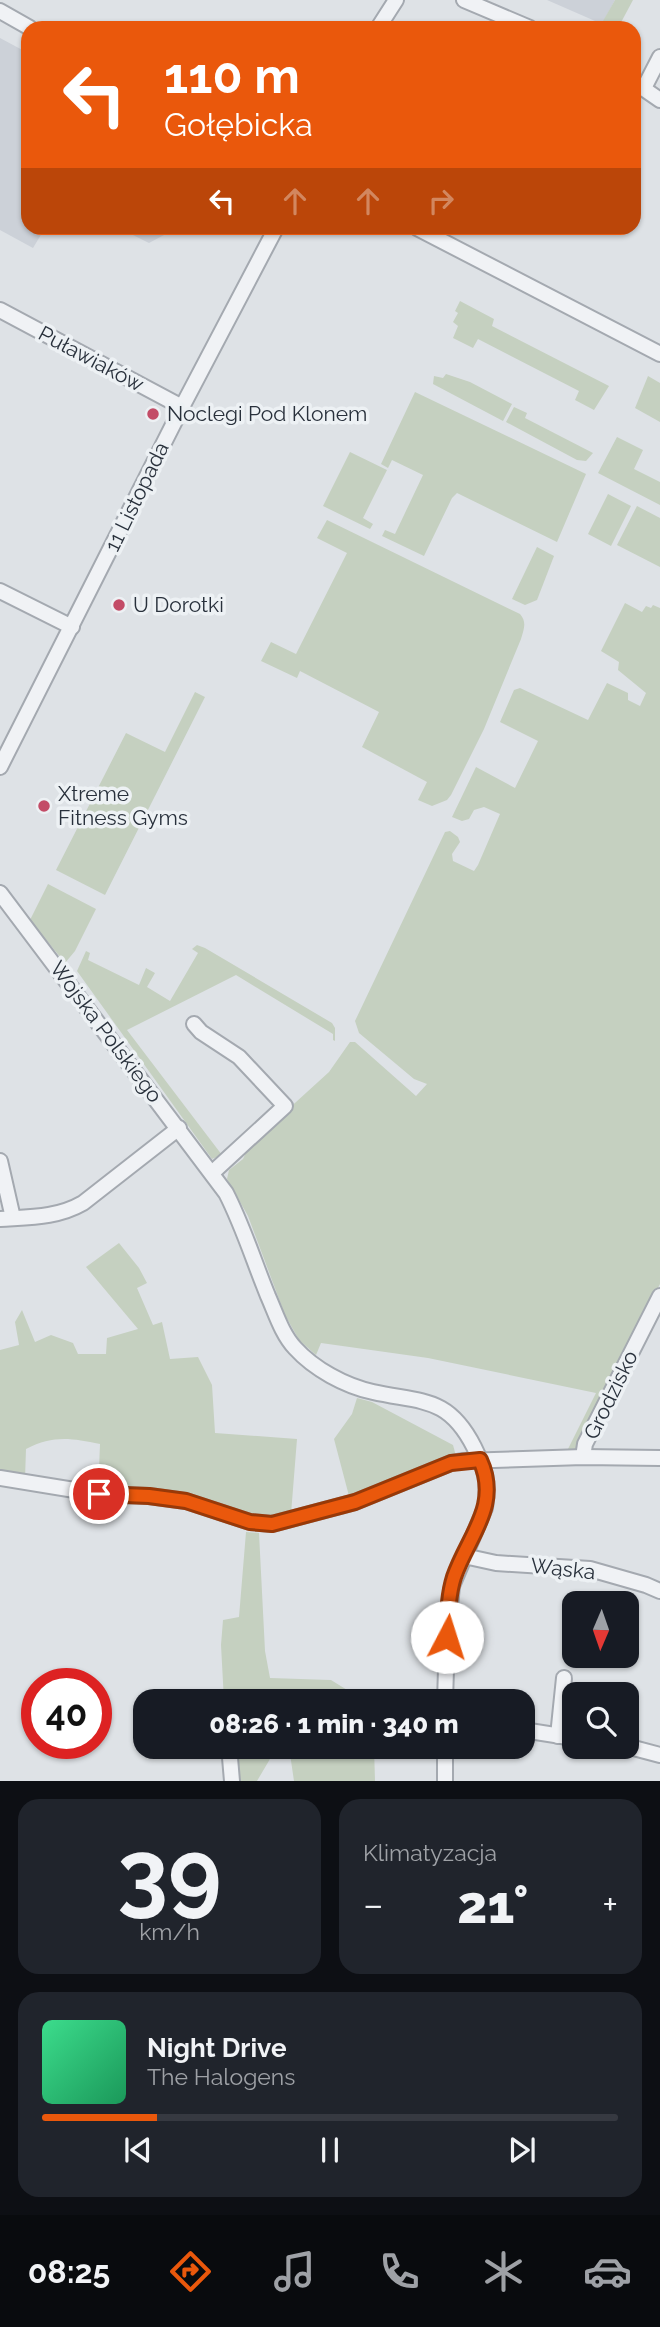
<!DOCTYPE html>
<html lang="pl">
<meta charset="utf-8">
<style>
body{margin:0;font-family:Raleway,sans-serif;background:#20242c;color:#f1f3f6;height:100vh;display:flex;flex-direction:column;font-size:26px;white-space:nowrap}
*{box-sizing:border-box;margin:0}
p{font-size:23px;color:#9ea1a6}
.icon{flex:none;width:38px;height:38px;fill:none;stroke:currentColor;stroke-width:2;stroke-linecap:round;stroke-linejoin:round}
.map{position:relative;height:1781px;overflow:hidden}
.sheet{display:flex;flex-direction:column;gap:18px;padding:18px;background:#0d0f14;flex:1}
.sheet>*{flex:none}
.banner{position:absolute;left:21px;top:21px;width:620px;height:214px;border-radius:21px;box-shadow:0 2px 5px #0004;background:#ea580c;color:#fff;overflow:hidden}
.needle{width:46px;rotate:182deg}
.fabs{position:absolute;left:562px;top:1591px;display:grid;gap:14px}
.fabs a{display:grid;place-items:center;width:77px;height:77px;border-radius:14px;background:#171b24;box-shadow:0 2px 5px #0004;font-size:35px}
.speed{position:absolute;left:21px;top:1668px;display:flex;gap:14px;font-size:35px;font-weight:700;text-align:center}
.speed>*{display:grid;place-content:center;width:91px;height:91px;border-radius:50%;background:#171b24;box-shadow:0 2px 5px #0004;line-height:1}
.speed .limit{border:10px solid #d22;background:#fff;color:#111}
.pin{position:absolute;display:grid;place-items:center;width:60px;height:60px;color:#fff;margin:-30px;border:4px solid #fff;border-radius:50%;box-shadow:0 2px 7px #0007}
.me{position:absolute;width:77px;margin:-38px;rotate:5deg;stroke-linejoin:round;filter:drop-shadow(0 0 5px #0008)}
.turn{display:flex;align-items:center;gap:24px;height:147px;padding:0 28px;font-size:32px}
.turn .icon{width:91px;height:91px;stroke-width:2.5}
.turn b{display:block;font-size:49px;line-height:60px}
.lanes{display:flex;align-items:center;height:66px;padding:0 28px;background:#0003;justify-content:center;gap:35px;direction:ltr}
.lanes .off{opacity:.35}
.big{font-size:52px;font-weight:800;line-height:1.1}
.sheet .widget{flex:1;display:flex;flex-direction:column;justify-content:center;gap:10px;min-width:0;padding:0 24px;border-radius:21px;background:#20242c}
.sheet .dial{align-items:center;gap:0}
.dial b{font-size:91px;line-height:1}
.song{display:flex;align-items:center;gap:21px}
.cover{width:84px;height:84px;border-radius:10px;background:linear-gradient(135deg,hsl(150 70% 55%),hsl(150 70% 35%))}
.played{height:7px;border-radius:4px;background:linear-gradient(90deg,#ea580c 20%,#363941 20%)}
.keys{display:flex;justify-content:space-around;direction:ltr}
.heat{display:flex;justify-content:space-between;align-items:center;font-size:38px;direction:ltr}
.sheet .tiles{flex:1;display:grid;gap:18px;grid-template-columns:1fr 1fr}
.widget:last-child{grid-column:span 2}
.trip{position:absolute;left:133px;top:1689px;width:402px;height:70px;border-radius:21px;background:#171b24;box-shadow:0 2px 5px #0004;font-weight:800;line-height:70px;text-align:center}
.tabs{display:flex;height:112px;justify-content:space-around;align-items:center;background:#090b0e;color:#9ea1a6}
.tabs .icon{width:49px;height:49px}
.tabs .active{color:#ea580c}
.tabs b{font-size:32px;color:#f1f3f6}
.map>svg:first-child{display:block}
.built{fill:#ccd1d8}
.green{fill:#c5d0c0}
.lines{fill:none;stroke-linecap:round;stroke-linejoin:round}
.minor-casing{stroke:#a4a9b0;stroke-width:18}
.minor{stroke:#f0f2f5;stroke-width:14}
.route-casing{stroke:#983908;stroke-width:18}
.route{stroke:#ea580c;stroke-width:12}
.poi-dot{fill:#c34c67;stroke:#edf1f4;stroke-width:2.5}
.labels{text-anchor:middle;stroke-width:7;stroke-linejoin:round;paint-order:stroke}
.street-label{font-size:21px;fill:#29313c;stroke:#edf1f4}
.poi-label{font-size:21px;fill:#29313c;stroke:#edf1f4;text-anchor:start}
</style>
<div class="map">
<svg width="660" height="1781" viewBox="0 0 660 1781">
<rect width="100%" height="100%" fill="#dee2e6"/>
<!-- built -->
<g class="built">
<path d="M 547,0 L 615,0 L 602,24 Z"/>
<path d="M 0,38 L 28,53 L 28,228 L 45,228 L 33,248 L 0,230 Z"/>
<path d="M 119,228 L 169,228 L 166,234 L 149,243 Z"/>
</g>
<!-- green -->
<g class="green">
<path d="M 615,0 L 633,0 L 618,28 L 599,28 Z"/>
<path d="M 460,301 L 494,319 L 492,326 L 609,386 L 594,410 L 575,400 L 579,391 L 478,339 L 473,348 L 453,338 L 458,326 L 453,322 L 458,313 L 455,311 Z"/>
<path d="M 446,374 L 470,382 L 512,404 L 503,421 L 433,384 L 434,376 L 443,378 Z"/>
<path d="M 648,376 L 660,383 L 660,422 L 635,408 Z"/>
<path d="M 415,392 L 586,474 L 557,542 L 457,493 L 452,498 L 424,556 L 382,536 L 385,530 L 395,534 L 423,475 L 392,460 L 388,468 L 381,464 Z"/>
<path d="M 514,407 L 527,413 L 525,418 L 593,453 L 586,461 L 577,460 L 506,422 Z"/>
<path d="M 617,437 L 643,450 L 634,469 L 660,482 L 660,505 L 598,473 Z"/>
<path d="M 350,452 L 387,470 L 363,518 L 373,524 L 370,529 L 323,506 Z"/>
<path d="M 608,494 L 631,506 L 611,546 L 588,534 Z"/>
<path d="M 637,506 L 660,518 L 660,567 L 617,545 Z"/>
<path d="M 327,520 L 520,614 C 527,622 524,629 521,639 L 484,729 L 451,795 L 447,800 L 432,806 L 418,800 L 427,782 L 362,747 L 379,712 L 300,671 L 297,678 L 261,661 L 271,642 L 296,654 L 347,553 L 317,538 Z"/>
<path d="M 537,547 L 554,556 L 537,600 L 525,605 L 512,599 Z"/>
<path d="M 625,603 L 642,612 L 646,606 L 651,608 L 653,605 L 660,608 L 660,1284 L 577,1449 L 568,1449 L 596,1393 L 428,1358 L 321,1343 L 316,1355 L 299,1340 L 285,1315 L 248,1216 L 227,1179 L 229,1170 L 243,1159 L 250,1144 L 329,1072 L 350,1042 L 355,1042 L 416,1096 L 427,1084 L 414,1079 L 359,1033 L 355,1021 L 445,832 L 450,831 L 458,837 L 460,842 L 452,854 L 453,861 L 474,871 L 478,865 L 500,814 L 484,807 L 474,810 L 469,819 L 462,821 L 452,817 L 476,767 L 515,788 L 538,741 L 500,722 L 514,690 L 520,688 L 588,720 L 607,683 L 628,693 L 628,700 L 640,706 L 646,693 L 618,670 L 619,662 L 601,651 Z"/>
<path d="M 195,692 L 205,697 L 105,895 L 56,870 L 126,733 L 165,752 Z"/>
<path d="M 48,884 L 96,909 L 75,951 L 65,963 L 30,920 Z"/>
<path d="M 197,945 L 205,948 L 332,1023 L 335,1028 L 335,1041 L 333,1040 L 333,1034 L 236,975 L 127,1030 L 222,1155 L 212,1159 L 77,971 L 86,951 L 90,953 L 88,960 L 139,985 L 146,968 L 155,973 L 147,987 L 170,1001 L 198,953 L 192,949 Z"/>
<path d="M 119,1243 L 139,1268 L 147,1283 L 137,1288 L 153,1325 L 162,1322 L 170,1359 L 198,1357 L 212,1385 L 215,1433 L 297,1439 L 291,1514 L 269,1518 L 254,1518 L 190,1494 L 160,1490 L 91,1486 L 106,1481 L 99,1469 L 100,1444 C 71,1438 53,1435 26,1449 L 25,1479 L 0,1474 L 0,1350 L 19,1345 L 15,1322 L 22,1310 L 35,1342 L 51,1335 L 73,1343 L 78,1354 L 106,1354 L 107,1338 L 138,1329 L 86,1267 Z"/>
<path d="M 357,1398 L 372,1402 L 453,1445 L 456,1456 L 349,1496 L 334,1439 L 352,1414 Z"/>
<path d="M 246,1532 L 259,1533 L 265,1651 L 270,1678 L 331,1680 L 365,1701 L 224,1701 L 221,1645 L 223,1620 L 239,1617 Z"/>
<path d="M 235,1747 L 374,1747 L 375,1781 L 294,1781 L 290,1754 L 270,1759 L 257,1781 L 237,1781 Z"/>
</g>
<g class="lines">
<!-- minor casing -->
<g class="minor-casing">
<g id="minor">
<path d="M 464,0 L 530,28"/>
<path d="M 0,11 L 30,28"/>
<path d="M 378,28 L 396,0"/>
<path d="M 634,82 L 660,100"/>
<path d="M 644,88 L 660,57"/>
<path d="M 417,228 L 660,354"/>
<path d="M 0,310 L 182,407"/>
<path d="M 0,591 L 72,627"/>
<path d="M 0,767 L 182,407 L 276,228"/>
<path d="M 0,893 L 226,1193 C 243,1226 254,1262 268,1296 C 276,1314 282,1334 295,1348 C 314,1369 345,1386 373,1392 C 422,1403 448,1396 474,1447 C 486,1471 489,1482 485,1508 L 452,1586 L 447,1637 L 445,1701"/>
<path d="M 194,1024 L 201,1032 L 239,1057 L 285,1106 L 212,1173"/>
<path d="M 0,1161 L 13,1218"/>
<path d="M 0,1219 C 29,1217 57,1218 83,1203 L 179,1128"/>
<path d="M 583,1457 L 585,1444 L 660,1296"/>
<path d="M 0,1478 L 99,1494 L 149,1496 L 186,1501 L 250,1522 L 272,1524 L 355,1502 L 451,1463 L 462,1461 L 583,1457 L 660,1458"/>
<path d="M 464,1556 L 496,1563 L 590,1569 L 646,1585 L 660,1591"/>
<path d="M 523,1730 L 574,1738"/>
<path d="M 558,1736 L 564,1678"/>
<path d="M 229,1746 L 232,1781"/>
<path d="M 626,1746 L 660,1755"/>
<path d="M 445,1781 L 445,1746"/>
</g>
</g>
<!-- minor -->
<use href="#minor" class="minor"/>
</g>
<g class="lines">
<!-- route casing -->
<g class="route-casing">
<path id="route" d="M 99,1494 L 149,1496 L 186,1501 L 250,1522 L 272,1524 L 355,1502 L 451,1463 L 480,1460 C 501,1506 468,1536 454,1577 C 448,1596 448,1617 447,1637"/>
</g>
<!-- route -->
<use href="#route" class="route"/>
</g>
<!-- markers -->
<g class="poi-dot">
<circle cx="153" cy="414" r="7"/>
<circle cx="119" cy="605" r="7"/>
<circle cx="44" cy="806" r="7"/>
</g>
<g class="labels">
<!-- street labels -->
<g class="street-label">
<text transform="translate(91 359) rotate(28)" y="7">Puławiaków</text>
<text transform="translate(137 497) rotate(-64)" y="7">11 Listopada</text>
<text transform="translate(106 1032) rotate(53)" y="7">Wojska Polskiego</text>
<text transform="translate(611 1395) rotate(-64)" y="7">Grodzisko</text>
<text transform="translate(563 1569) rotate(6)" y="7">Wąska</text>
</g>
<!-- poi labels -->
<g class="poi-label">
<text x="167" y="421">Noclegi Pod Klonem</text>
<text x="133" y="612">U Dorotki</text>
<text x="58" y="801">Xtreme<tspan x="58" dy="24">Fitness Gyms</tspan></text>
</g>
</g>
</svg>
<div class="fabs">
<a><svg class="needle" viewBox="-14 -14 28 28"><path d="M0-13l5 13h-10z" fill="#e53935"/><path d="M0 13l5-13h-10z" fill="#9ea1a6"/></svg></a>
<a><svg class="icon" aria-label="search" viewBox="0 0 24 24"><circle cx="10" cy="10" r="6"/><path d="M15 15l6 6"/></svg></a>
</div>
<div class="speed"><div class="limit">40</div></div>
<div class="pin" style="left:99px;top:1494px;background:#d93025"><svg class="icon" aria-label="arrive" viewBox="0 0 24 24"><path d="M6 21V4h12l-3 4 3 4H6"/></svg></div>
<svg class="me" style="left:447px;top:1637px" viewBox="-20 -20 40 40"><circle r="19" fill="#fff"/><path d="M0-13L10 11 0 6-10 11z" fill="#ea580c"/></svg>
<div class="trip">08:26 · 1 min · 340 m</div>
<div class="banner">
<div class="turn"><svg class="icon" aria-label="left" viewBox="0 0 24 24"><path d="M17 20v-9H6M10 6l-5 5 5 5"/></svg><div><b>110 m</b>Gołębicka</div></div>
<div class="lanes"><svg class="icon" aria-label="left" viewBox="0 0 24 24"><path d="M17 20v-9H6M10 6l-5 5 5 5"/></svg><svg class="icon off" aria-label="ahead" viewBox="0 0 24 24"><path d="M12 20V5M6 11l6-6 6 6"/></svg><svg class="icon off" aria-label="ahead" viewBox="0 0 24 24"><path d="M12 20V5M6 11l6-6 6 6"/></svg><svg class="icon off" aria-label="right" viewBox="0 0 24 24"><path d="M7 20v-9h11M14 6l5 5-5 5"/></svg></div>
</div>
</div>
<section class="sheet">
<div class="tiles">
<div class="widget dial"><b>39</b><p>km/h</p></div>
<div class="widget"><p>Klimatyzacja</p>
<div class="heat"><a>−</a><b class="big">21°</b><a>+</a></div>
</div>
<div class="widget">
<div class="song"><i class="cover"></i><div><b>Night Drive</b><p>The Halogens</p></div></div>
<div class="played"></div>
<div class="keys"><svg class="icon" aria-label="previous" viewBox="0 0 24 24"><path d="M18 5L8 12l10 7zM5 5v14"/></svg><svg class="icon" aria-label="pause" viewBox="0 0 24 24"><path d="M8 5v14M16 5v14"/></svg><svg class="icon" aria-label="next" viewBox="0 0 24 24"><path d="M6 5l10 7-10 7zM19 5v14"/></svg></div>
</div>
</div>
</section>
<nav class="tabs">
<b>08:25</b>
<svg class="icon active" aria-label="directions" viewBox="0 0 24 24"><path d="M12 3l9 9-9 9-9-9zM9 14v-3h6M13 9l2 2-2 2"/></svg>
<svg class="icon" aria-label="music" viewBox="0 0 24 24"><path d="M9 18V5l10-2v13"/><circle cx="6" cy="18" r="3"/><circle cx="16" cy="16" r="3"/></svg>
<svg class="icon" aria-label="phone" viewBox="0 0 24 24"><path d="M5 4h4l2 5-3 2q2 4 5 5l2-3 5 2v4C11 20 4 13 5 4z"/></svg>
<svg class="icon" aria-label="climate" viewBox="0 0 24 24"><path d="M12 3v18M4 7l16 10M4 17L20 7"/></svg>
<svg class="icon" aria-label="car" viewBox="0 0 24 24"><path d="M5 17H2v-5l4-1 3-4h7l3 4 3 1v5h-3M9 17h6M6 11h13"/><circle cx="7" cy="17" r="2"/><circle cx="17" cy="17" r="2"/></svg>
</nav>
